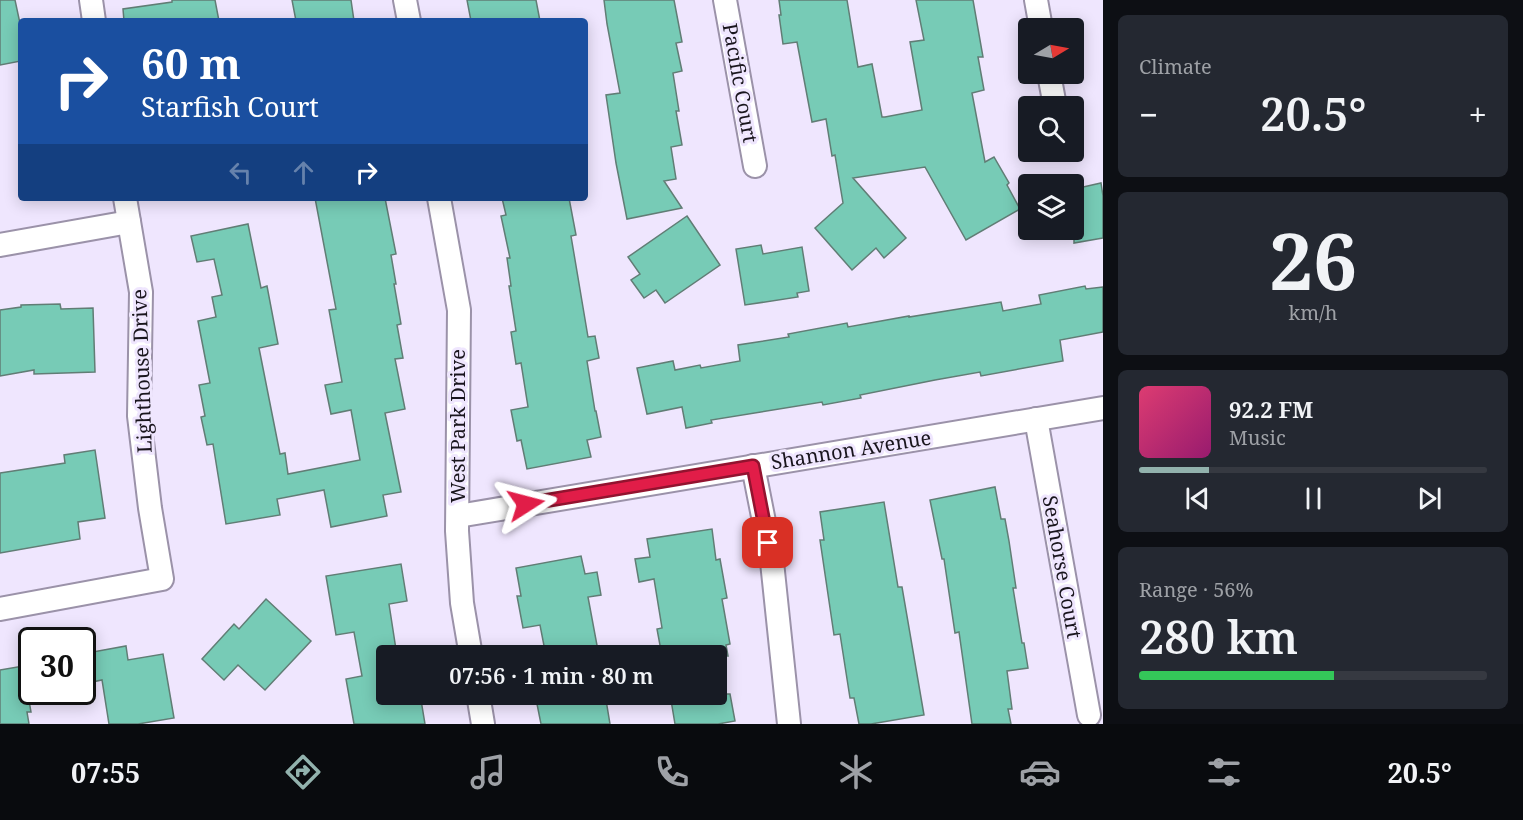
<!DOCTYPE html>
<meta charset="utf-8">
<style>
body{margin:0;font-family:"Noto Serif",serif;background:#242831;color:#f1f3f6;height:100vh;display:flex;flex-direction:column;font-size:22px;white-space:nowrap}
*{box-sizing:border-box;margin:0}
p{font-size:20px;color:#9ea1a6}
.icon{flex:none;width:33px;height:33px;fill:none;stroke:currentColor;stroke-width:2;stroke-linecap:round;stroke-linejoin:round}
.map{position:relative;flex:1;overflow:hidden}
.panel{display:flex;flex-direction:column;gap:15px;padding:15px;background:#0d0f14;width:420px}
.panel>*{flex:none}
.hud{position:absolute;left:18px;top:18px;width:570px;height:183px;border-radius:6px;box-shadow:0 3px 15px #0003;background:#1a4fa0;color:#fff;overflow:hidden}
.needle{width:39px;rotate:80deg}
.tools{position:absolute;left:1018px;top:18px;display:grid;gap:12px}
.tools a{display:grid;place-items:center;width:66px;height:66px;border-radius:6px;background:#171b24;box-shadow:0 3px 15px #0003;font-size:30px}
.speed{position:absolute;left:18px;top:627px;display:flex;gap:12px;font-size:30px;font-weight:700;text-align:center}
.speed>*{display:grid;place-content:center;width:78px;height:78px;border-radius:50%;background:#171b24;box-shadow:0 3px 15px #0003;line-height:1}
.speed .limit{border:3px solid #111;border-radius:9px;background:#fff;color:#111}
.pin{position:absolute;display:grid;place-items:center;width:51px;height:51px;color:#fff;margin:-26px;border-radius:12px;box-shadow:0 3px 9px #0006}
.me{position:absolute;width:66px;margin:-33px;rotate:81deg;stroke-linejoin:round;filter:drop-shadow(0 0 4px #0008)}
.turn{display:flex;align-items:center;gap:21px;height:126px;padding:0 24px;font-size:27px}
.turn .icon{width:78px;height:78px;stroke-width:2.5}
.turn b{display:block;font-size:42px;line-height:51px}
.lanes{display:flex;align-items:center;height:57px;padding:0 24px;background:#0003;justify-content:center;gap:30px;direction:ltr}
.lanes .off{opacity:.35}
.big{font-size:45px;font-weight:600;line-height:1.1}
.panel .widget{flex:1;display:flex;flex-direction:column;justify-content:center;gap:9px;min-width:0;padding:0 21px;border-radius:9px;background:#242831}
.panel .dial{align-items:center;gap:0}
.dial b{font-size:78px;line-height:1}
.song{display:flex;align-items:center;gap:18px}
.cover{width:72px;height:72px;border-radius:9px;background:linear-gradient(135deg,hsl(340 70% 55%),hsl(320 70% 35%))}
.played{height:6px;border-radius:3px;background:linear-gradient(90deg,#92b2ad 20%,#363941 20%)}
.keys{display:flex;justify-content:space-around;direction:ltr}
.heat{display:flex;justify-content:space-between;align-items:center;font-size:33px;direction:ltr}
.charge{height:9px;border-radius:4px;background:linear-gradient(90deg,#34c759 56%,#363941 0)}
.trip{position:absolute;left:376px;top:645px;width:351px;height:60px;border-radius:6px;background:#171b24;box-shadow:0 3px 15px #0003;font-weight:600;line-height:60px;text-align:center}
.tabs{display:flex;height:96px;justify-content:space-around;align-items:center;background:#090b0e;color:#9ea1a6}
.tabs .icon{width:42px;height:42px}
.tabs .selected{color:#92b2ad}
.tabs b{font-size:27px;color:#f1f3f6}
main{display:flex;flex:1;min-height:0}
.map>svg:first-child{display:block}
.building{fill:#77cbb6;stroke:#617d75;stroke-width:1.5}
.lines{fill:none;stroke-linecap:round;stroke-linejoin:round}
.minor-casing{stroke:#9b92a9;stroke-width:26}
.minor{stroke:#fff;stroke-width:22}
.route-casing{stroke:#92132f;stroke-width:15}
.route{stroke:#e11d48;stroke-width:10}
.labels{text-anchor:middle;stroke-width:6;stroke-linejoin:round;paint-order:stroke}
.street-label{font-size:20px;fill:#19151d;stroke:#efe6fe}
</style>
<main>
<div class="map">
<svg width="1103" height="724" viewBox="0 0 1103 724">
<rect width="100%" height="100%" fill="#efe6fe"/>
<!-- building -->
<g class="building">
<path d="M 0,0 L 15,0 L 21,28 L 21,61 L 0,65 Z"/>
<path d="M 172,0 L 215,0 L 219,21 L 124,21 L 123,9 L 172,2 Z"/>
<path d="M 292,0 L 351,0 L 354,21 L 296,21 Z"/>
<path d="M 467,0 L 536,0 L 540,21 L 471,21 Z"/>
<path d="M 604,0 L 674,0 L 682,42 L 676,43 L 682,71 L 673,73 L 679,111 L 676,111 L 682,145 L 671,147 L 676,179 L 664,181 L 682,208 L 627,219 L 616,163 L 606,95 L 620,93 L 607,24 Z"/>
<path d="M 779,0 L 847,0 L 858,67 L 872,64 L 882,117 L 885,117 L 922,110 L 910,42 L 924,40 L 916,0 L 973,0 L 983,57 L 978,57 L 984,90 L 972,93 L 985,162 L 994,157 L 1009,183 L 1007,185 L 1020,209 L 966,240 L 925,167 L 853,178 L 906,238 L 884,258 L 876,248 L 852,270 L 815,228 L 843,203 L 835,155 L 832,156 L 826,119 L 812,122 L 797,42 L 783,44 L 779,15 L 781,15 Z"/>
<path d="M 1101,183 L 1103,196 L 1103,238 L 1074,243 L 1074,189 Z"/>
<path d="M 315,198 L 385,198 L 396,254 L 391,255 L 396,284 L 394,284 L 401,324 L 397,325 L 403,358 L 395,359 L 405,409 L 385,413 L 401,492 L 383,495 L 387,516 L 331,527 L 324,490 L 277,499 L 280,515 L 226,524 L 213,444 L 207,445 L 201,417 L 205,416 L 199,385 L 210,383 L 198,321 L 216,317 L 212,297 L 222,295 L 214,259 L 197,262 L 191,236 L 248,224 L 261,288 L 267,286 L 278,344 L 259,348 L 280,454 L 285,453 L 288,474 L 360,460 L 351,410 L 331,414 L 325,385 L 342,382 L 329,310 L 336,309 Z"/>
<path d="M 502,198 L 569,198 L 576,235 L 571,236 L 588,337 L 595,336 L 599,358 L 587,361 L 595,411 L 596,411 L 601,437 L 587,440 L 591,457 L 527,469 L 521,440 L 517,441 L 511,410 L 528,407 L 521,363 L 516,364 L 511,332 L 516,331 L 509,286 L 511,286 L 507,258 L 510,258 L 501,216 L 506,215 Z"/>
<path d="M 687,216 L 720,265 L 665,303 L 656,290 L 644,298 L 631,280 L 640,274 L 628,257 Z"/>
<path d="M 761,245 L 763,254 L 802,247 L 809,291 L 797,293 L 798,297 L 745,305 L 736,249 Z"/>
<path d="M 1085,286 L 1086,289 L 1103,287 L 1103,332 L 1060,340 L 1063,361 L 981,376 L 980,372 L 935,380 L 860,395 L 861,398 L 823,405 L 822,402 L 711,420 L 712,423 L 686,428 L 682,407 L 647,414 L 637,368 L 673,361 L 675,370 L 700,365 L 701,368 L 740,361 L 738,345 L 789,337 L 788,334 L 847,323 L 848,327 L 909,316 L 909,317 L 1001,302 L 1003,311 L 1041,304 L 1039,295 Z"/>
<path d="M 60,304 L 61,309 L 93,308 L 95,372 L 34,374 L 34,370 L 0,376 L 0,310 L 21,307 L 21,305 Z"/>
<path d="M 95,450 L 105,518 L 78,522 L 80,539 L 0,553 L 0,473 L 65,463 L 64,455 Z"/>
<path d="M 995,487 L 1001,519 L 1005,519 L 1009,541 L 1016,588 L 1013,588 L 1022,643 L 1024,643 L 1028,668 L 1007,671 L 1012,709 L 1008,709 L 1011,724 L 972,724 L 959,632 L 955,633 L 944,559 L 942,559 L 930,500 Z"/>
<path d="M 884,502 L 898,587 L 902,587 L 924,715 L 871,724 L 859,724 L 854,698 L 850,698 L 840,634 L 834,635 L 820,540 L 824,540 L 820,512 Z"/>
<path d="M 712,529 L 716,560 L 720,559 L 727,598 L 722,599 L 730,644 L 726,645 L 728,656 L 662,656 L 657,629 L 662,628 L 654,579 L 639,582 L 635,559 L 650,557 L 647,539 Z"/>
<path d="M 581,556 L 585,574 L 597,572 L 601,595 L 588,597 L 599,656 L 546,656 L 540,625 L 523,628 L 517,596 L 521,596 L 516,568 Z"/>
<path d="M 401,564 L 407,601 L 389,604 L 397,656 L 387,656 L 387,694 L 420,694 L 425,724 L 354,724 L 346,679 L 362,676 L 354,632 L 336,635 L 326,576 Z"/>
<path d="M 266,599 L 311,641 L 265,690 L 238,665 L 224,680 L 202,659 L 234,624 L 239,629 Z"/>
<path d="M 126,646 L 128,660 L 163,654 L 174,718 L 138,724 L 109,724 L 102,680 L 92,682 L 87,653 Z"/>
<path d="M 23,666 L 31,712 L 27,712 L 29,724 L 0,724 L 0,670 Z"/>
<path d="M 535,694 L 605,694 L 610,724 L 541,724 Z"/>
<path d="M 670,694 L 730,694 L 735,721 L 718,724 L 675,724 Z"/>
</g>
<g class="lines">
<!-- minor casing -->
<g class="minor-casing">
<g id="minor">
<path d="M 91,0 L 94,21"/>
<path d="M 405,0 L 409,21"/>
<path d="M 725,0 L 755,166"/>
<path d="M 1036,0 L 1041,28"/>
<path d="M 1049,74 L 1055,106"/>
<path d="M 439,198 L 459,310 L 457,531 L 462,603 L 471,656"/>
<path d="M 0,245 L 129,222"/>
<path d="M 1036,419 L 1089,715"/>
<path d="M 753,466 L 772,562 L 789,724"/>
<path d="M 458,516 L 1103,408"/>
<path d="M 0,609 L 162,579 L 150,508 L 139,416 L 141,292 L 125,198"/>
<path d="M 478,694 L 483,724"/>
</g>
</g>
<!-- minor -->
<use href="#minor" class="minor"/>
</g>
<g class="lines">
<!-- route casing -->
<g class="route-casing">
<path id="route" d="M 526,504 L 753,466 L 768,543"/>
</g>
<!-- route -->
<use href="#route" class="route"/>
</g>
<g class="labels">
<!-- street labels -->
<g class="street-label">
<text transform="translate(740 83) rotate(80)" y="7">Pacific Court</text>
<text transform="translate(142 371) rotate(-92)" y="7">Lighthouse Drive</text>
<text transform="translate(458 426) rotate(-90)" y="7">West Park Drive</text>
<text transform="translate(851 450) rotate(-9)" y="7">Shannon Avenue</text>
<text transform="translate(1062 567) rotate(80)" y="7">Seahorse Court</text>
</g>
</g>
</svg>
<div class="tools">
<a><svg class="needle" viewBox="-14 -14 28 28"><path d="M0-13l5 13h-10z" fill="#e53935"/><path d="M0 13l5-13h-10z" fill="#9ea1a6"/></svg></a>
<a><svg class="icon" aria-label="search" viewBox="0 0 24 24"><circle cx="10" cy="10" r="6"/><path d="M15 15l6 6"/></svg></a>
<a><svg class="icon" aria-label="layers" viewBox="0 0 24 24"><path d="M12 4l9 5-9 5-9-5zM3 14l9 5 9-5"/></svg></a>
</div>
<div class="speed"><div class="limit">30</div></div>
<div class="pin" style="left:768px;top:543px;background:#d93025"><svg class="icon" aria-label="arrive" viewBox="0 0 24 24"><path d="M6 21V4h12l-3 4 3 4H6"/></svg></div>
<svg class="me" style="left:526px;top:504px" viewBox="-20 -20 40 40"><path d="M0-17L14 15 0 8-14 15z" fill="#e11d48" stroke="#fff" stroke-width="4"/></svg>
<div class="trip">07:56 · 1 min · 80 m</div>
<div class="hud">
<div class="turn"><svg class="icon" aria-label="right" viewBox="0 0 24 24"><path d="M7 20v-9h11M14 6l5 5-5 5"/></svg><div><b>60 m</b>Starfish Court</div></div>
<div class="lanes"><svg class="icon off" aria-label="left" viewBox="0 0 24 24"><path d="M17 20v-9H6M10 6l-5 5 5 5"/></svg><svg class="icon off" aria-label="ahead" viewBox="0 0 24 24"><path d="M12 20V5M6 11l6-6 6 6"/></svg><svg class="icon" aria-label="right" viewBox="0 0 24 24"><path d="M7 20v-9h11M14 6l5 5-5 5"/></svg></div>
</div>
</div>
<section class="panel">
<div class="widget"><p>Climate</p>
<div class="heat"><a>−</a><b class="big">20.5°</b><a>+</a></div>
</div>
<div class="widget dial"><b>26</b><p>km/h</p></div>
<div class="widget">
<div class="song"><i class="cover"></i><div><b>92.2 FM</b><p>Music</p></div></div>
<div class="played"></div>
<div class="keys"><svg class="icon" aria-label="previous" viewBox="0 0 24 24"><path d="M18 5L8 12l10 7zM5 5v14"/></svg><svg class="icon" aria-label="pause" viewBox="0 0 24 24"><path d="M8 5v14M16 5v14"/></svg><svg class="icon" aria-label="next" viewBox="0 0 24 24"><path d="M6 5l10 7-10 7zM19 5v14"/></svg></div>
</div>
<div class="widget"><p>Range · 56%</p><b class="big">280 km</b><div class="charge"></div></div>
</section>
</main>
<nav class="tabs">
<b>07:55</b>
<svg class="icon selected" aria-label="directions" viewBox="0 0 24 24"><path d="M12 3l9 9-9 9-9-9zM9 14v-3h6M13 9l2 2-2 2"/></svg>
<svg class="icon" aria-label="music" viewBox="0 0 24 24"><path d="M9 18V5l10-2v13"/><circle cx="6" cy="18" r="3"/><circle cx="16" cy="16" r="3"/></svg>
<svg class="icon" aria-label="phone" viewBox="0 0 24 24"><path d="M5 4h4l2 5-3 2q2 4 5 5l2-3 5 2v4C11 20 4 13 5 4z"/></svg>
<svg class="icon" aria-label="climate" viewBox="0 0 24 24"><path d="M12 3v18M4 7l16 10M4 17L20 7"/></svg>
<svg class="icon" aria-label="car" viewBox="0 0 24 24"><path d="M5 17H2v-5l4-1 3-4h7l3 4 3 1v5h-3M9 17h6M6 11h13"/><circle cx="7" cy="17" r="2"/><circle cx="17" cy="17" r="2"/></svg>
<svg class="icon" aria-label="filters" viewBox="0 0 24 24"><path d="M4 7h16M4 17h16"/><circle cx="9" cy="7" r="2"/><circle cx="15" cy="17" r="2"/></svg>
<b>20.5°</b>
</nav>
